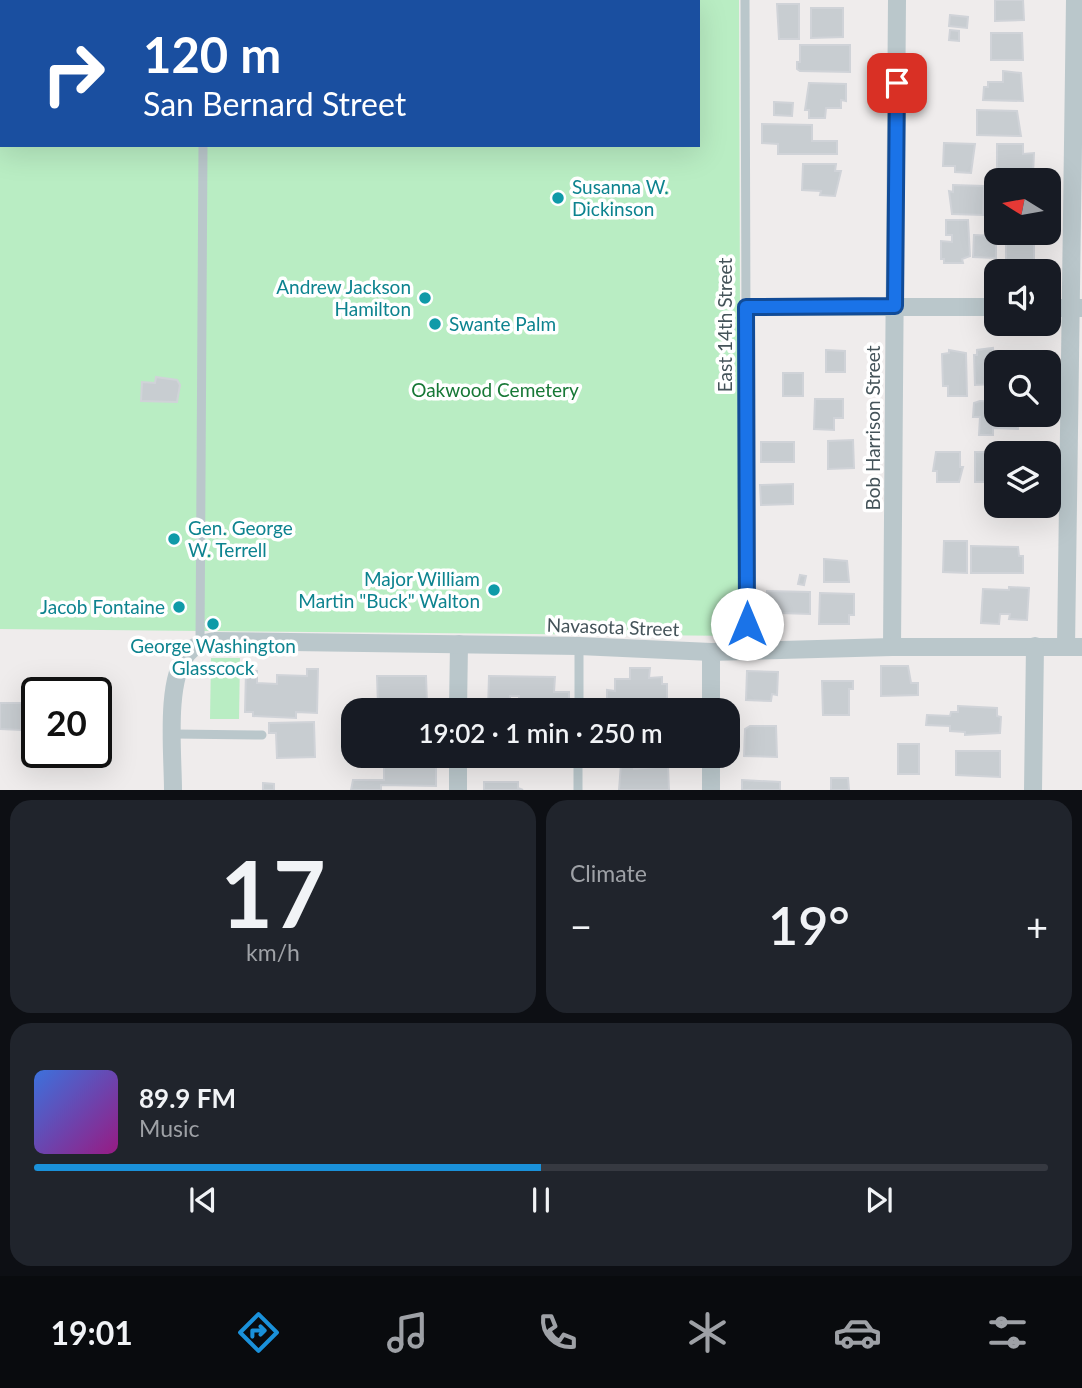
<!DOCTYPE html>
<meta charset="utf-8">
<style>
body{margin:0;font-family:Lato,sans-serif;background:#20242c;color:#f1f3f6;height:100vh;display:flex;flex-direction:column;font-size:26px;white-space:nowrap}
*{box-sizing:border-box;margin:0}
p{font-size:23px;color:#9ea1a6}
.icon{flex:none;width:38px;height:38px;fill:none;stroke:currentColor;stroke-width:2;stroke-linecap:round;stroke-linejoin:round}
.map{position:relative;height:790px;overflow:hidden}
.panel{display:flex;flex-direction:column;gap:10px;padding:10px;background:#0d0f14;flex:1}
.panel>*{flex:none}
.banner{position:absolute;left:0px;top:0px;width:700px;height:147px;box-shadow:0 7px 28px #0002;background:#1a4fa0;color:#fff;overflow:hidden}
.needle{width:46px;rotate:281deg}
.buttons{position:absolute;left:984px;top:168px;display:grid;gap:14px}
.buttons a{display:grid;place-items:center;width:77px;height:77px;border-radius:14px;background:#171b24;box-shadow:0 7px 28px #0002;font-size:35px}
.speed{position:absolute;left:21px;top:677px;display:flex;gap:14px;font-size:35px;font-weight:700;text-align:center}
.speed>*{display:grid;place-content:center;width:91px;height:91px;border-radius:50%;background:#171b24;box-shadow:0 7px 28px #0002;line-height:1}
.speed .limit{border:4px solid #111;border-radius:10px;background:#fff;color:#111}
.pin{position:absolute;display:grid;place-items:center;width:60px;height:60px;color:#fff;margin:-30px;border-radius:14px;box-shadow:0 4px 10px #0006}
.me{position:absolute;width:77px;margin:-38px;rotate:0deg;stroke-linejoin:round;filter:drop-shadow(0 0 5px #0008)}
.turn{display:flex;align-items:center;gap:24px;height:147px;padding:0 28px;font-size:32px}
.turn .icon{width:91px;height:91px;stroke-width:2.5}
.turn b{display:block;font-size:49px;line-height:60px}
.big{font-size:52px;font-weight:600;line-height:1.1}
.panel .card{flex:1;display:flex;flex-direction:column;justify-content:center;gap:10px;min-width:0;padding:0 24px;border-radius:21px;background:#20242c}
.panel .dial{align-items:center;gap:0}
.dial b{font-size:91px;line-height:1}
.song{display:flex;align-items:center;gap:21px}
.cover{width:84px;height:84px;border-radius:10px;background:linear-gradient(135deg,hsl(220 70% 55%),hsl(310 70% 35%))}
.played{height:7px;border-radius:4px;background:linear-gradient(90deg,#1a91da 50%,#363941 50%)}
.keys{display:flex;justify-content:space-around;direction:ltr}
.heat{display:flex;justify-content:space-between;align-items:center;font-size:38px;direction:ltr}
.panel .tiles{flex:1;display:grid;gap:10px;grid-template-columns:1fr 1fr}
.card:last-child{grid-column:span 2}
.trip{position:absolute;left:341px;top:698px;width:399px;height:70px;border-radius:21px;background:#171b24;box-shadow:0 7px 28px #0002;font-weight:600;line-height:70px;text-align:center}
.tab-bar{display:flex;height:112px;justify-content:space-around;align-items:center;background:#090b0e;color:#9ea1a6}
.tab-bar .icon{width:49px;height:49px}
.tab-bar .active{color:#1a91da}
.tab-bar b{font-size:32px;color:#f1f3f6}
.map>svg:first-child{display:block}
.green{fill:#b9edc3;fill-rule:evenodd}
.building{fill:#c8cdd1;stroke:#d0d3d8;stroke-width:2}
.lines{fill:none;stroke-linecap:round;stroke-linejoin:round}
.lane{stroke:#bac7cb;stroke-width:9}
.street{stroke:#bac7cb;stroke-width:18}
.route-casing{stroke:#114b97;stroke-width:18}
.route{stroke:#1a73e8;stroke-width:12}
.culture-dot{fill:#0f9aa8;stroke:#fff;stroke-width:2.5}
.labels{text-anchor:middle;stroke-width:7;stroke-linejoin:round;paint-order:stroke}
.culture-label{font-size:19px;fill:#0d838f;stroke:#fff;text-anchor:start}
.street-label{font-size:19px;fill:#445359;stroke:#fff}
.park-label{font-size:19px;fill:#177836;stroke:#fff}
</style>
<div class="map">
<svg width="1082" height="790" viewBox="0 0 1082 790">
<rect width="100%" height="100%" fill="#efecec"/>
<!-- green -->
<g class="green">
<path d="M 0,0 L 739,0 L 741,636 L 0,629 ZM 2,2 L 698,2 L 698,145 L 2,145 Z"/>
<path d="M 211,658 L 240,658 L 239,719 L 210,719 Z"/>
</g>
<!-- building -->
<g class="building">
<path d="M 995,0 L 1023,0 L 1024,20 L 995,21 Z"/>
<path d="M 777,4 L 799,4 L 799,39 L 779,39 Z"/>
<path d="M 811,8 L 843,8 L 843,37 L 811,38 Z"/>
<path d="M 950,15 L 968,17 L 967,28 L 949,26 Z"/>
<path d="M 950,30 L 959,31 L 959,41 L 949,40 Z"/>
<path d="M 991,33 L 1022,33 L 1023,60 L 991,60 Z"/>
<path d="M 800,45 L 850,45 L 850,72 L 800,71 L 797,69 L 797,62 L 800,62 Z"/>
<path d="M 1003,71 L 1021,73 L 1023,101 L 983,100 L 984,87 L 988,87 L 988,82 L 1003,82 Z"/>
<path d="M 809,83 L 846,84 L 846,101 L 841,100 L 841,108 L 826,108 L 825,118 L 809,118 L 809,110 L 805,110 Z"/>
<path d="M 774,102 L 793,103 L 792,116 L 774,115 Z"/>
<path d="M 977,110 L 1017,111 L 1021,136 L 977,135 Z"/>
<path d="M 762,124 L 812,125 L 812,141 L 837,141 L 837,154 L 778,154 L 778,144 L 762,143 Z"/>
<path d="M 944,143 L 975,144 L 971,173 L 955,172 L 955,166 L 943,166 Z"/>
<path d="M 997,144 L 1023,144 L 1023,154 L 1034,153 L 1033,174 L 997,174 Z"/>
<path d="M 803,164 L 836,164 L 835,171 L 841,171 L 835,196 L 820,195 L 821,191 L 802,190 Z"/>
<path d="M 953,185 L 984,186 L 983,215 L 952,214 L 949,191 L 953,192 Z"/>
<path d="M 946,220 L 968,220 L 970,256 L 962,259 L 963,263 L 944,263 L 944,259 L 941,259 L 941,241 L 952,242 L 952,235 L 946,235 Z"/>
<path d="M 1006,233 L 1034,233 L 1034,263 L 1006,264 Z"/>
<path d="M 974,235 L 996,236 L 996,258 L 973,257 Z"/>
<path d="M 993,348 L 995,384 L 975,385 L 974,355 L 977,355 L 977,350 Z"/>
<path d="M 826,350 L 845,351 L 845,372 L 826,372 Z"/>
<path d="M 949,350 L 966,353 L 967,396 L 948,396 L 948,386 L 943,386 L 942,354 L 949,353 Z"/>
<rect x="783" y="373" width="20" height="23"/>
<path d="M 156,377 L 177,380 L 180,385 L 177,402 L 141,401 L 142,382 L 155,383 Z"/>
<path d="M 815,399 L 843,399 L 843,418 L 834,418 L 834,430 L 814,429 Z"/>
<path d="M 980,401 L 996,402 L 996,415 L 1019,415 L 1018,429 L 993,428 L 993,435 L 979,435 L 980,417 L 973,417 L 974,403 Z"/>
<path d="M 853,440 L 854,468 L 828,469 L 828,441 Z"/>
<rect x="761" y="442" width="33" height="20"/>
<path d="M 936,452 L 960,452 L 960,467 L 963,467 L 959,482 L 937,482 L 937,471 L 933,471 Z"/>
<path d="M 975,452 L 990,452 L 990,456 L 996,456 L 996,482 L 975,482 Z"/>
<path d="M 793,484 L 793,504 L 761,505 L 760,485 Z"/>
<path d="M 944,541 L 967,541 L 967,573 L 943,572 Z"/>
<path d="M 971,546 L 1018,547 L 1019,556 L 1023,556 L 1023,573 L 971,573 Z"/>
<path d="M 824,559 L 847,561 L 849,582 L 824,582 Z"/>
<path d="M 800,575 L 806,576 L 804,585 L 798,584 Z"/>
<path d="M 1009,587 L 1029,588 L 1027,620 L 1009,619 L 1010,614 L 1000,614 L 999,624 L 981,623 L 983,589 L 1009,590 Z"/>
<path d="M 767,591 L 810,592 L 810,614 L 779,613 L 779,606 L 767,606 Z"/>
<path d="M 820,593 L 854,594 L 854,615 L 849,615 L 849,624 L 819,624 Z"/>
<path d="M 881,666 L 908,666 L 911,683 L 918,683 L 918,695 L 881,696 Z"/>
<path d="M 630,668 L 650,668 L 649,678 L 662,677 L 662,684 L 667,684 L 667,699 L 650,699 L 651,710 L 638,710 L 638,699 L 625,701 L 625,709 L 607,709 L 607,690 L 615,691 L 615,679 L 630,679 Z"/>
<path d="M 307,669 L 318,669 L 317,713 L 296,712 L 296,718 L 253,716 L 253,712 L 245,712 L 246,671 L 257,671 L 257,683 L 277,684 L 277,675 L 307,676 Z"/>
<path d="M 747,671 L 778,672 L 777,695 L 772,694 L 771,701 L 746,700 Z"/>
<path d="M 377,676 L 426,676 L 427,704 L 378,705 Z"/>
<path d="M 489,676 L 555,677 L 554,692 L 569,692 L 569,708 L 519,710 L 519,696 L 510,696 L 510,710 L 488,710 Z"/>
<path d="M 822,681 L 853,681 L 853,689 L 849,689 L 849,715 L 823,715 Z"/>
<path d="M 0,703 L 22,703 L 21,730 L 0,729 Z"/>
<path d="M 958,706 L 997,708 L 997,716 L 1001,717 L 1000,733 L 965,735 L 965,732 L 950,731 L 950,726 L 926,725 L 927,715 L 950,716 L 951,712 L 958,712 Z"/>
<path d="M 314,722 L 315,757 L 277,758 L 276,733 L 269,733 L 269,723 Z"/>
<path d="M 750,726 L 776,726 L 777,757 L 744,756 L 745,729 Z"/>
<rect x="898" y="744" width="21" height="30"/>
<path d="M 956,751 L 1000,751 L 1000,777 L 956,775 Z"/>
<path d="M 621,764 L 634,764 L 634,769 L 668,766 L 669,790 L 619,790 Z"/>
<path d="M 384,767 L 436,767 L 436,786 L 381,785 L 381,790 L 351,790 L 353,780 L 384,780 Z"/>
<path d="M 831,778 L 848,778 L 849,790 L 831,790 Z"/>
<path d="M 742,780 L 780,782 L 780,790 L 742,790 Z"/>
<path d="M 484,782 L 518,782 L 518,788 L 523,790 L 484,790 Z"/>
<path d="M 263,783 L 274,784 L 274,790 L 263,790 Z"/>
</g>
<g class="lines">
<!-- lane -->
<g class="lane">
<path d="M 745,0 L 747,651"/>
<path d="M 205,2 L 205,0"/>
<path d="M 200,644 L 203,145"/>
<path d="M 579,710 L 579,646"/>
<path d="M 174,734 L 262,735"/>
<path d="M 578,790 L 578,756"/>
</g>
<!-- street -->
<g class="street">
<path d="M 746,307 L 996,307"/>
<path d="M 1048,308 L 1082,308"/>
<path d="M 892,647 L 897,0"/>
<path d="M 1066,647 L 1075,0"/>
<path d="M 458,710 L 459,644"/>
<path d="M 711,710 L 711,652"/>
<path d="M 173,790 C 173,755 165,681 187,654 C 194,645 204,643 216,641 L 579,646 L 711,652 L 892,647 L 1082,647"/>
<path d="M 458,790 L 458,756"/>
<path d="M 711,790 L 711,756"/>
<path d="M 1033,790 L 1035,646"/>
</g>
</g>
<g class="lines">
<!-- route casing -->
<g class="route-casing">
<path id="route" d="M 747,624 L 746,307 L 895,306 L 897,83"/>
</g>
<!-- route -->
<use href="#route" class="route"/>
</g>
<!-- markers -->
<g class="culture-dot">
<circle cx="558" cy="198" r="7"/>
<circle cx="425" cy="298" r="7"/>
<circle cx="435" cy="324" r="7"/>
<circle cx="174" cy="539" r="7"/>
<circle cx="494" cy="590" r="7"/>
<circle cx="179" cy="607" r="7"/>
<circle cx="213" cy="624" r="7"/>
</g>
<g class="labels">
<!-- culture labels -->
<g class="culture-label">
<text x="572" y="194">Susanna W.<tspan x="572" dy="22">Dickinson</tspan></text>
<text x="411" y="294" text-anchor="end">Andrew Jackson<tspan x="411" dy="22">Hamilton</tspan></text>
<text x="449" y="331">Swante Palm</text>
<text x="188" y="535">Gen. George<tspan x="188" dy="22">W. Terrell</tspan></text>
<text x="480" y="586" text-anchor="end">Major William<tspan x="480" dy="22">Martin "Buck" Walton</tspan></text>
<text x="165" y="614" text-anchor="end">Jacob Fontaine</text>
<text x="213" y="653" text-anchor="middle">George Washington<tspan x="213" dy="22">Glasscock</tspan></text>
</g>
<!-- street labels -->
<g class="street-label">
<text transform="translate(725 325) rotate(-90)" y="7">East 14th Street</text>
<text transform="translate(873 428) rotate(-90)" y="7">Bob Harrison Street</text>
<text transform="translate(613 627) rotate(2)" y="7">Navasota Street</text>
</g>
<!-- park labels -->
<g class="park-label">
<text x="495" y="397">Oakwood Cemetery</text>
</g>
</g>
</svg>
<div class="buttons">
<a><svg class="needle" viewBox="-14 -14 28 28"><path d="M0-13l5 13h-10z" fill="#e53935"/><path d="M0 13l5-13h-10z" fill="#9ea1a6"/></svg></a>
<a><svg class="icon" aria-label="sound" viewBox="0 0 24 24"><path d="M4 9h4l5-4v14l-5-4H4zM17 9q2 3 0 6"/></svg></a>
<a><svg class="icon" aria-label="search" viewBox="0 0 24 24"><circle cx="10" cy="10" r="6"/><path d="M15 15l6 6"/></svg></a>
<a><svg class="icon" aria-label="layers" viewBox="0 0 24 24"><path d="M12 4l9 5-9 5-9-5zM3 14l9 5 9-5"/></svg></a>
</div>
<div class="speed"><div class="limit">20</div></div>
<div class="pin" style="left:897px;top:83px;background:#d93025"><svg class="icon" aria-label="arrive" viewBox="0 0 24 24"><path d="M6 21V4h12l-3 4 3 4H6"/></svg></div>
<svg class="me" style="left:747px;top:624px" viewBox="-20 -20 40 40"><circle r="19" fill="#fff"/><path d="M0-13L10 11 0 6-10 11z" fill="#1a73e8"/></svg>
<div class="trip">19:02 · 1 min · 250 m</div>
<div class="banner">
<div class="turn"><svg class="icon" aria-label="right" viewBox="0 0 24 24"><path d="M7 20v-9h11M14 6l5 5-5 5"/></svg><div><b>120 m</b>San Bernard Street</div></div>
</div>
</div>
<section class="panel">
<div class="tiles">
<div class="card dial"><b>17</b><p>km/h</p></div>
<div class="card"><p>Climate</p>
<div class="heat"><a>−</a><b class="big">19°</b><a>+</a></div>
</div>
<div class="card">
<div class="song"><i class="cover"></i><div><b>89.9 FM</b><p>Music</p></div></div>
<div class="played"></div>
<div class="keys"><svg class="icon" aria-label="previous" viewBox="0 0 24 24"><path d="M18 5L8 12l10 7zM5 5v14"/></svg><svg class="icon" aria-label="pause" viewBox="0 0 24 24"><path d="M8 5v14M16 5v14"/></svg><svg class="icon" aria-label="next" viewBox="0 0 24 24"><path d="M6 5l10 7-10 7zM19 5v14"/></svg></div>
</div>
</div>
</section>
<nav class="tab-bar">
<b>19:01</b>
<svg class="icon active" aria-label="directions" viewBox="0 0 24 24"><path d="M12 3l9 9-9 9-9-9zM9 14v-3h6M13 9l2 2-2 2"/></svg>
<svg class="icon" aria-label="music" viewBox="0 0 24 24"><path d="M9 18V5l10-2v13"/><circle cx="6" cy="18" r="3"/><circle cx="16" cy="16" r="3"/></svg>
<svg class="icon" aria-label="phone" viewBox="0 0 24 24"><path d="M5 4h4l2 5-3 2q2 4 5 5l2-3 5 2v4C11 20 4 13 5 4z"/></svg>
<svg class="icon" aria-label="climate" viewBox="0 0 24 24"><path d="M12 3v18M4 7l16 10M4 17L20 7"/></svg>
<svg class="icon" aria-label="car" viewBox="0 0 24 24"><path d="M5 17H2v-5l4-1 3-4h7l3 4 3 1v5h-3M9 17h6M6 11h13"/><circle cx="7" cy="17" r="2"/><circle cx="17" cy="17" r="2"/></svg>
<svg class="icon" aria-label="filters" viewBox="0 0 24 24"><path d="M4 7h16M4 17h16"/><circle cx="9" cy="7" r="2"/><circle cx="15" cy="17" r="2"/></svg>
</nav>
